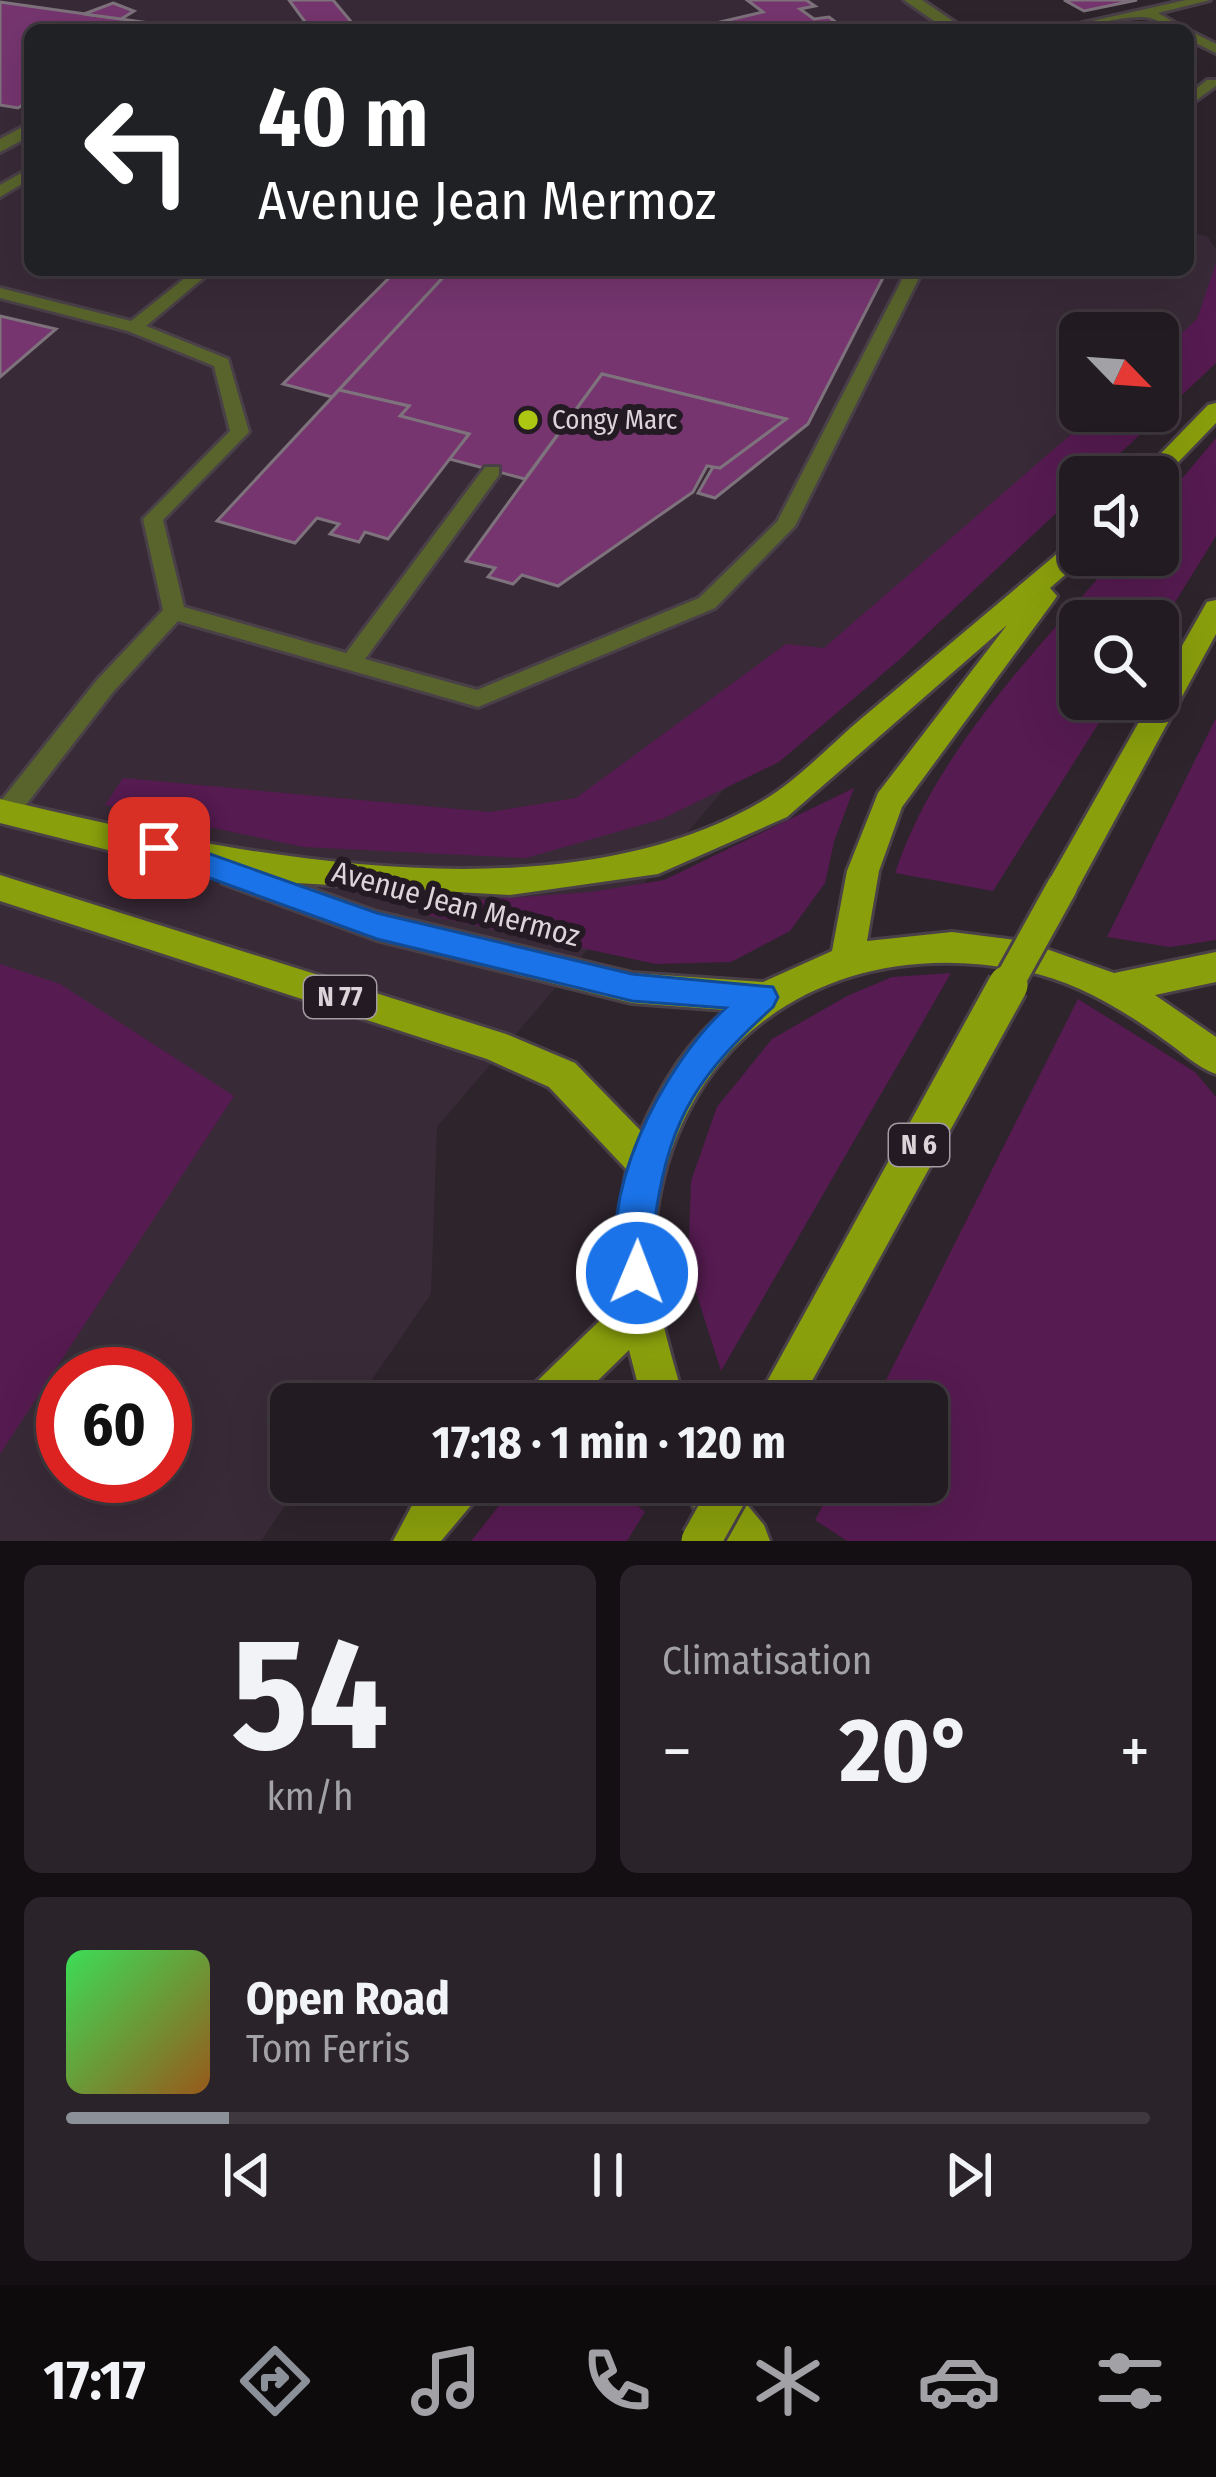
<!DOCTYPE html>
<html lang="fr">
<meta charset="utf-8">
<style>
body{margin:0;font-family:"Fira Sans Condensed",sans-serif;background:#2a242a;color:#f1f3f6;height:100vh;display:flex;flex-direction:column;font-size:45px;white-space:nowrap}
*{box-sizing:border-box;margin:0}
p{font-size:39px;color:#a2a1a5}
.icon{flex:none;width:66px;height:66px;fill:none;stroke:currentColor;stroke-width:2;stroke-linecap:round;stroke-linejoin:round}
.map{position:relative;height:1541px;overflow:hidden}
.side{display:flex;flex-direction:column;gap:24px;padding:24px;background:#130f12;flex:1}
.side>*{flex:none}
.top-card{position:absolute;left:24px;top:24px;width:1170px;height:252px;border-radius:18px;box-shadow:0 12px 48px #0002,0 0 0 3px #3f393f;background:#202124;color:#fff;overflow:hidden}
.needle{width:78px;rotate:115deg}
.tools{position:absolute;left:1059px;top:312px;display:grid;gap:24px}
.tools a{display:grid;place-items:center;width:120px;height:120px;border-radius:18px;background:#221b21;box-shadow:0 12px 48px #0002,0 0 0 3px #3f393f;font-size:60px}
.speed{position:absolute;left:36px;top:1347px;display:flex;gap:24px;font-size:60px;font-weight:700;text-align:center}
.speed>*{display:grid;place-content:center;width:156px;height:156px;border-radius:50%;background:#221b21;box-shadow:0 12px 48px #0002,0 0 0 3px #3f393f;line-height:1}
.speed .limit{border:18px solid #d22;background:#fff;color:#111}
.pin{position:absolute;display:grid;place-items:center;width:102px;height:102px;color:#fff;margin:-51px;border-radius:24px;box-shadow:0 6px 18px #0006}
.me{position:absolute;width:132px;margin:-66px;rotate:1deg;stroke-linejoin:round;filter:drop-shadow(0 0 9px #0008)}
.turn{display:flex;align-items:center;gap:42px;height:252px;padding:0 36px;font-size:54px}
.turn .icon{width:156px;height:156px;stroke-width:2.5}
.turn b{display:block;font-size:84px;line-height:102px}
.big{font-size:90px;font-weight:700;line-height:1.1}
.side .widget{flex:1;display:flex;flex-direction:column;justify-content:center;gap:18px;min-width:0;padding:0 42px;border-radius:18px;background:#2a242a}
.side .dial{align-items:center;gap:0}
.dial b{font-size:156px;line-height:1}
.song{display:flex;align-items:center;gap:36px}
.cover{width:144px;height:144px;border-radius:18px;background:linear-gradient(135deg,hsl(130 70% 55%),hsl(30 70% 35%))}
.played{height:12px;border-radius:6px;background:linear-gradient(90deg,#8c9099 15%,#3f393f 15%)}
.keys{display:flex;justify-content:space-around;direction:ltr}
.heat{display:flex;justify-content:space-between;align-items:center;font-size:66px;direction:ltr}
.side .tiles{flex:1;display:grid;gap:24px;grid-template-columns:1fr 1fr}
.widget:last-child{grid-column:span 2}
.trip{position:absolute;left:270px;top:1383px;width:678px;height:120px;border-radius:18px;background:#221b21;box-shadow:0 12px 48px #0002,0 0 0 3px #3f393f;font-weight:700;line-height:120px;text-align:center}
.dock{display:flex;height:192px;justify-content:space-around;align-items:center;background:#0e0b0d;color:#a2a1a5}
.dock .icon{width:84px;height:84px}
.dock .selected{color:#8c9099}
.dock b{font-size:54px;color:#f1f3f6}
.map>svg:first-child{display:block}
.built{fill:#392a37;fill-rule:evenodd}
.green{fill:#561b51}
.building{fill:#76356f;stroke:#7e727c;stroke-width:3}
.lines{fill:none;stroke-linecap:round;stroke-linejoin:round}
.lane-casing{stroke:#4a4048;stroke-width:6}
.street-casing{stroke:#4a4048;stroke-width:6}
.primary-casing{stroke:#4a4048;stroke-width:6}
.lane{fill:#59642c;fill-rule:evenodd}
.street{fill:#59642c;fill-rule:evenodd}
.primary{fill:#8a9f0c;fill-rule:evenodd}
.primary-bridge-far1-casing{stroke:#4a4048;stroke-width:36;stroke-linecap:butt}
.primary-bridge-casing{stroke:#4a4048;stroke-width:45;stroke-linecap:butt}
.primary-bridge-far1{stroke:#8a9f0c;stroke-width:30}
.primary-bridge{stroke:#8a9f0c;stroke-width:39}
.route{fill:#1a73e8;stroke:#114b97;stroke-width:3}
.poi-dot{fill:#acc611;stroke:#241a23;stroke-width:4.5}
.labels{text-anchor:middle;stroke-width:12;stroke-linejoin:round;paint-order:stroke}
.far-poi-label{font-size:27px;fill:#dbd4d9;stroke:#241a23;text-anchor:start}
.shield{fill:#241a23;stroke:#a49ca2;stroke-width:3}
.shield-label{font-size:27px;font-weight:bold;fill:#dbd4d9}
.street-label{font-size:30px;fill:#dbd4d9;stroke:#241a23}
</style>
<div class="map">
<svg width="1216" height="1541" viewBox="0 0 1216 1541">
<rect width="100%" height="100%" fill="#2e242c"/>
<!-- built -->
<path class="built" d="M 0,0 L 925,0 L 973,30 L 30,30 L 30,270 L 1188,270 L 1188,232 L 1207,236 L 1216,249 L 1216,328 L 1158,384 L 1158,333 L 1080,333 L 1080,411 L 1130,411 L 766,740 L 437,1127 L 431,1294 L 355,1404 L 291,1404 L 291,1482 L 301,1482 L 261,1541 L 0,1541 ZM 63,1374 L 165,1374 L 165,1476 L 63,1476 Z"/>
<!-- green -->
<g class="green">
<path d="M 1216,263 L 1216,363 L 1095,477 L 1080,477 L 1080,491 L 899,660 L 779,762 L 662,819 L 526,858 L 303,847 L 105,805 L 123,778 L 490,812 L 576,798 L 786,644 L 824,648 L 1098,411 L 1158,411 L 1158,355 L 1197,319 Z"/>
<path d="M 1216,438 L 1216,536 L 1158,630 L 1158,621 L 1080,621 L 1080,699 L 1114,699 L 993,891 L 895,873 C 936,750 1035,653 1118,555 L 1158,555 L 1158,507 Z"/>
<path d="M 1216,718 L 1216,940 L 1170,947 L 1107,937 Z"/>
<path d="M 854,788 L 834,842 L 825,883 L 790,931 L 731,962 L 656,964 L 427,915 L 422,904 L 591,892 L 664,880 Z"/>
<path d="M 0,964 L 60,984 L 234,1096 L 0,1454 Z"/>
<path d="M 951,973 L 721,1371 L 688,1267 L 691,1181 L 717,1107 L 772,1039 L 847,996 L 892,977 Z"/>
<path d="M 1078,999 L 1195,1072 L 1216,1097 L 1216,1541 L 847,1541 L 815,1520 L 835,1482 L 927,1482 L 927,1404 L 874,1404 Z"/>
<path d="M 518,1482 L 609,1482 L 645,1512 L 627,1541 L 471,1541 Z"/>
</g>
<!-- building -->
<g class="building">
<path d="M 289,0 L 333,0 L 358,30 L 311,30 Z"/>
<path d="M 747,0 L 806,0 L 815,6 L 800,9 L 814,19 L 829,17 L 846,30 L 686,30 L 763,12 Z"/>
<path d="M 1064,0 L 1137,0 L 1084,11 Z"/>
<path d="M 0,2 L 121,19 L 142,22 L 131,30 L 30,30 L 30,100 L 18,108 L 0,105 Z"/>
<path d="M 113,3 L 134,11 L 121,19 L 84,14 Z"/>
<path d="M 397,270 L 450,270 L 332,397 L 283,384 Z"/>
<path d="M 450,270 L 887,270 L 808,424 L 715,498 L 698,493 L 713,467 L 720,468 L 786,419 L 602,374 L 525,479 L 449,459 L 469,434 L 400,416 L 409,406 L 339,390 Z"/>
<path d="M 0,316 L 56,329 L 0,377 Z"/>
<path d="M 602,374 L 786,419 L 720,468 L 707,466 L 693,492 L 558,586 L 522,575 L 513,584 L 488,577 L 495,568 L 466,561 Z"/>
<path d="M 339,390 L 409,406 L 400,416 L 469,434 L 388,539 L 365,532 L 359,542 L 330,534 L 339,524 L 317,518 L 295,543 L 217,521 Z"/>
</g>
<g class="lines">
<!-- lane casing -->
<g class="lane-casing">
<g id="lane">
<path d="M 1186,0 L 1210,0 L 1158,13 L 1187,30 C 1170,30 1156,16 1141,17 C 1111,17 1082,30 1052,30 Z"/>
<path d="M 1188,30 L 1216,44 L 1216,53 L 1188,39 Z"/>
<path d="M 1207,80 L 1216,80 L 1216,86 L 1188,106 L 1188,95 Z"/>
<path d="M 30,168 L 30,179 L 0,197 L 0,185 Z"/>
<path d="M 195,270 L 213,270 L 146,326 L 228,359 L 249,432 L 163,520 L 184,607 L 346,653 L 485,467 L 499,467 L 499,475 L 365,659 L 477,690 L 699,598 L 777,522 L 907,270 L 923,270 L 795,526 L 715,608 L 478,707 L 178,621 L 113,692 L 15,819 L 0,820 L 0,802 L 97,680 L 163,610 L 143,519 L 230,431 L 214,366 L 128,331 L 0,298 L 0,288 L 131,321 Z"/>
</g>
</g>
<!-- street casing -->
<g class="street-casing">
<g id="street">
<path d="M 904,0 L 922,0 L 966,30 L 947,30 Z"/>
<path d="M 30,123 L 30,136 L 0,152 L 0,139 Z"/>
</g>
</g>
<!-- primary casing -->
<g class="primary-casing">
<g id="primary">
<path d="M 1216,403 L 1216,423 L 1159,482 L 1158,477 L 1138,477 L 1208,405 Z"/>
<path d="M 1080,539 L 1080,555 L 1088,555 L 1050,588 L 1057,596 L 1053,602 L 902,807 L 879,871 L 867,941 L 952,932 L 1024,941 L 1114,973 L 1216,952 L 1216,982 L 1155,995 L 1216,1037 L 1216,1074 C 1196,1067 1181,1051 1163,1039 C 1122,1009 1075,981 1024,971 C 835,932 671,1035 654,1234 C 650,1291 670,1349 685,1404 L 643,1404 L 629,1350 L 574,1404 L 523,1404 L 529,1389 L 619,1302 L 616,1233 L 627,1170 L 549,1087 L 487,1059 L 0,901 L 0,875 L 506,1034 L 575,1063 L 641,1131 C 662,1083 686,1044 726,1010 L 632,1003 L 377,940 L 222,883 L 219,870 L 176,867 L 0,823 L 0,799 C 223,852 555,925 764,800 C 799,779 831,744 862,718 C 932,659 1001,601 1071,542 ZM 1007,625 L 878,793 L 847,871 L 832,951 L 763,982 L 632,973 L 377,912 L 296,883 L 510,895 L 658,874 L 787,817 Z"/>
<path d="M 1216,600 L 1216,634 L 1073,897 L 1062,900 L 1051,897 L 1046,887 L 1051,877 L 1152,699 L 1158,699 L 1158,688 L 1207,602 Z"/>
<path d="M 432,1482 L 485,1482 L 478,1497 L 441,1541 L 393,1541 L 417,1496 Z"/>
<path d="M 682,1482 L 728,1482 L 764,1525 L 770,1541 L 718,1541 L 700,1521 Z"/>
</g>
</g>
<!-- lane -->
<use href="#lane" class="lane"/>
<!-- street -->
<use href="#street" class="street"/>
<!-- primary -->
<use href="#primary" class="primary"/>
<!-- primary-bridge-far1 casing -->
<g class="primary-bridge-far1-casing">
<path id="primary-bridge-far1" d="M 1006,988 L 1062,887"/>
</g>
<!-- primary-bridge casing -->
<g class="primary-bridge-casing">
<g id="primary-bridge">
<path d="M 777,1404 L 1008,985"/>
<path d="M 701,1541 L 734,1482"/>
</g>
</g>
<!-- primary-bridge-far1 -->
<use href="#primary-bridge-far1" class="primary-bridge-far1"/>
<!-- primary-bridge -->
<use href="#primary-bridge" class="primary-bridge"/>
</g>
<!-- route -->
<path class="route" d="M 159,836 L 377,913 L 632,974 L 773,987 L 778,997 L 773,1007 C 701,1072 671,1114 656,1212 C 652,1236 659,1263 649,1285 L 637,1291 L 624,1285 C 590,1204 665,1062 726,1008 L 632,1001 L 377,939 L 149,856 L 145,848 L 149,840 Z"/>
<!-- markers -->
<circle class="poi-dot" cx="528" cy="420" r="12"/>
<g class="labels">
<!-- far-poi labels -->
<g class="far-poi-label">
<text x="552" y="429">Congy Marc</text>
</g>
<!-- shield labels -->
<g class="shield">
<rect x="304" y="976" width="72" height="42" rx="9"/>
<rect x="889" y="1124" width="60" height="42" rx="9"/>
</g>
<g class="shield-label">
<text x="340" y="1006">N 77</text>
<text x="919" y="1154">N 6</text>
</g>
<!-- street labels -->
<g class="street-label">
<text transform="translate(456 904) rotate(15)" y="10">Avenue Jean Mermoz</text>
</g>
</g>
</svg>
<div class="tools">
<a><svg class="needle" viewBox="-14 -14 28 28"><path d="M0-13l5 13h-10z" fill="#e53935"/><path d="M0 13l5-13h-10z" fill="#a2a1a5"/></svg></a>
<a><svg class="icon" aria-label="sound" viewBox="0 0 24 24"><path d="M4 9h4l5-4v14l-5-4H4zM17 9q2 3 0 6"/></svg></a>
<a><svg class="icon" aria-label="search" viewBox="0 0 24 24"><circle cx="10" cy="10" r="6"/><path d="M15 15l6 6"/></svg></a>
</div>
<div class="speed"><div class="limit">60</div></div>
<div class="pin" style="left:159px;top:848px;background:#d93025"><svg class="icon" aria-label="arrive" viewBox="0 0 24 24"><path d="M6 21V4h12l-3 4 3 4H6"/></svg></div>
<svg class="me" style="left:637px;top:1273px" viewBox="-20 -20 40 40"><circle r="17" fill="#1a73e8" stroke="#fff" stroke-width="3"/><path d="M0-11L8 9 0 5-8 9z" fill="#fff"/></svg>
<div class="trip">17:18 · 1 min · 120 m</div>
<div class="top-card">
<div class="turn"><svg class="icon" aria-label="left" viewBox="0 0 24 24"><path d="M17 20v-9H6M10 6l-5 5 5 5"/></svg><div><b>40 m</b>Avenue Jean Mermoz</div></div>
</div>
</div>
<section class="side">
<div class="tiles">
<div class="widget dial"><b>54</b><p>km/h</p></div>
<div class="widget"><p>Climatisation</p>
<div class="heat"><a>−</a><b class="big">20°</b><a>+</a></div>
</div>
<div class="widget">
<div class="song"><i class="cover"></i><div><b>Open Road</b><p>Tom Ferris</p></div></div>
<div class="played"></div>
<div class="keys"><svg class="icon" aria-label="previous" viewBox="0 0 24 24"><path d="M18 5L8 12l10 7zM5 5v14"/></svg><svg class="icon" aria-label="pause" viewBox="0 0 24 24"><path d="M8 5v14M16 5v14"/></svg><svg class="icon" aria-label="next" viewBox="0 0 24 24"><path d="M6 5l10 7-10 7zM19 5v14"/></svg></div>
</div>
</div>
</section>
<nav class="dock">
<b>17:17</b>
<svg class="icon selected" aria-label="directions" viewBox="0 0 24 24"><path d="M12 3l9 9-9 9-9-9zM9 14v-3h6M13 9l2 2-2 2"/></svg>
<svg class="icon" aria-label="music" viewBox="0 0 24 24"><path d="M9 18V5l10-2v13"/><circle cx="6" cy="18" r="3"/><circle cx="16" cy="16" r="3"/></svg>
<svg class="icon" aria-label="phone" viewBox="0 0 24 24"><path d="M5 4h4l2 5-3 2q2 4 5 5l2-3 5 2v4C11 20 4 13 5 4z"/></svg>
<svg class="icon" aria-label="climate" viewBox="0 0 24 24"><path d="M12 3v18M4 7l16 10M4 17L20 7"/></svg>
<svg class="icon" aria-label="car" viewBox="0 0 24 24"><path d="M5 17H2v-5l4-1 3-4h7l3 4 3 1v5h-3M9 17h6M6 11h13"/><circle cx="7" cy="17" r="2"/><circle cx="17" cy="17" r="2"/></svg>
<svg class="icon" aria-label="filters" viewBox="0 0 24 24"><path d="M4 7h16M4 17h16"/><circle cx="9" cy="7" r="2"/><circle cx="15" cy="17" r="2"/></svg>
</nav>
